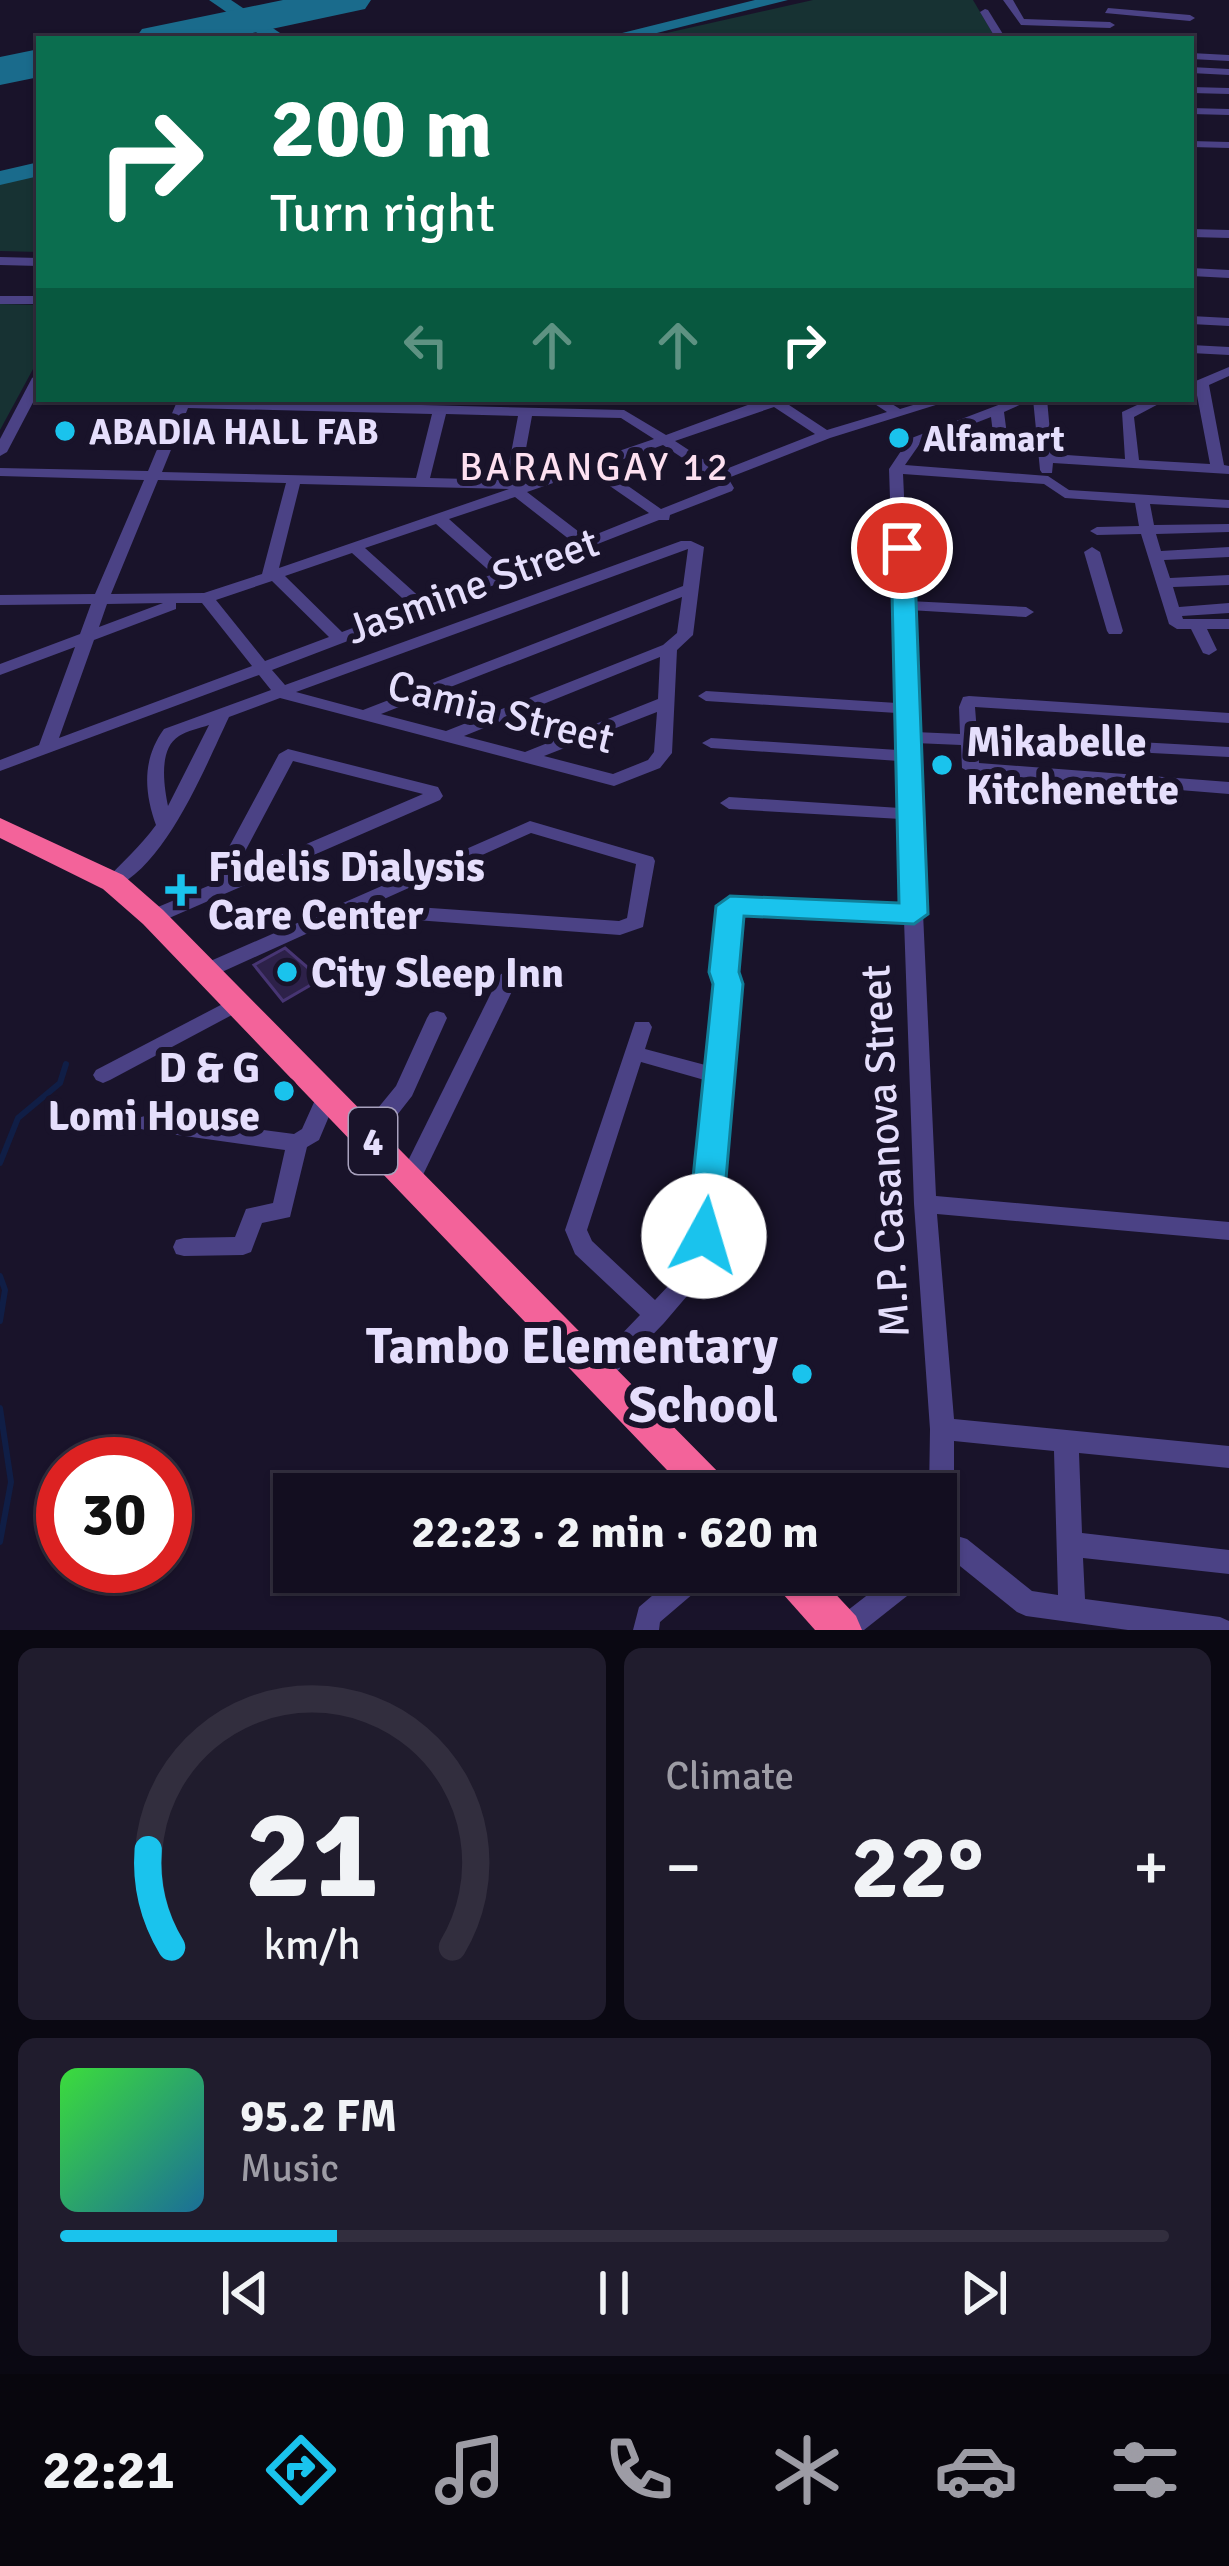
<!DOCTYPE html>
<meta charset="utf-8">
<style>
body{margin:0;font-family:Signika,sans-serif;background:#201c2d;color:#f1f3f6;height:100vh;display:flex;flex-direction:column;font-size:45px;white-space:nowrap}
*{box-sizing:border-box;margin:0}
p{font-size:39px;color:#9d9ca5}
.icon{flex:none;width:66px;height:66px;fill:none;stroke:currentColor;stroke-width:2;stroke-linecap:round;stroke-linejoin:round}
.map{position:relative;height:1630px;overflow:hidden}
.panel{display:flex;flex-direction:column;gap:18px;padding:18px;background:#0a0812;flex:1}
.panel>*{flex:none}
.banner{position:absolute;left:36px;top:36px;width:1158px;height:366px;border-radius:0px;box-shadow:0 3px 9px #0004,0 0 0 3px #322e3e;background:#0b6e4f;color:#fff;overflow:hidden}
.speed{position:absolute;left:36px;top:1437px;display:flex;gap:24px;font-size:60px;font-weight:700;text-align:center}
.speed>*{display:grid;place-content:center;width:156px;height:156px;border-radius:50%;background:#130e20;box-shadow:0 3px 9px #0004,0 0 0 3px #322e3e;line-height:1}
.speed .limit{border:18px solid #d22;background:#fff;color:#111}
.pin{position:absolute;display:grid;place-items:center;width:102px;height:102px;color:#fff;margin:-51px;border:6px solid #fff;border-radius:50%;box-shadow:0 3px 12px #0007}
.me{position:absolute;width:132px;margin:-66px;rotate:6deg;stroke-linejoin:round;filter:drop-shadow(0 0 9px #0008)}
.turn{display:flex;align-items:center;gap:42px;height:252px;padding:0 36px;font-size:54px}
.turn .icon{width:156px;height:156px;stroke-width:2.5}
.turn b{display:block;font-size:84px;line-height:102px}
.lanes{display:flex;align-items:center;height:114px;padding:0 36px;background:#0003;justify-content:center;gap:60px;direction:ltr}
.lanes .off{opacity:.35}
.big{font-size:90px;font-weight:700;line-height:1.1}
.panel .card{flex:1;display:flex;flex-direction:column;justify-content:center;gap:18px;min-width:0;padding:0 42px;border-radius:18px;background:#201c2d}
.panel .dial{align-items:center;gap:0}
.dial svg{height:312px;overflow:visible;fill:none;stroke:#322e3e;stroke-width:7;stroke-linecap:round;text-anchor:middle}
.dial text{fill:#f1f3f6;stroke:none}
.song{display:flex;align-items:center;gap:36px}
.cover{width:144px;height:144px;border-radius:18px;background:linear-gradient(135deg,hsl(120 70% 55%),hsl(200 70% 35%))}
.played{height:12px;border-radius:6px;background:linear-gradient(90deg,#1ac3ed 25%,#322e3e 25%)}
.keys{display:flex;justify-content:space-around;direction:ltr}
.heat{display:flex;justify-content:space-between;align-items:center;font-size:66px;direction:ltr}
.panel .tiles{flex:1;display:grid;gap:18px;grid-template-columns:1fr 1fr}
.card:last-child{grid-column:span 2}
.trip{position:absolute;left:273px;top:1473px;width:684px;height:120px;border-radius:0px;background:#130e20;box-shadow:0 3px 9px #0004,0 0 0 3px #322e3e;font-weight:700;line-height:120px;text-align:center}
.tab-bar{display:flex;height:192px;justify-content:space-around;align-items:center;background:#08060d;color:#9d9ca5}
.tab-bar .icon{width:84px;height:84px}
.tab-bar .on{color:#1ac3ed}
.tab-bar b{font-size:54px;color:#f1f3f6}
.map>svg:first-child{display:block}
.green{fill:#173233}
.lines{fill:none;stroke-linecap:round;stroke-linejoin:round}
.stream{stroke:#101e46;stroke-width:6}
.taxiway{fill:#1a6b8c;fill-rule:evenodd}
.runway{fill:#1a6b8c;fill-rule:evenodd}
.building{fill:#2d2149;stroke:#473573;stroke-width:3}
.minor{fill:#4b4285;fill-rule:evenodd}
.highway{fill:#f3639a;fill-rule:evenodd}
.route{fill:#1ac3ed;stroke:#117f9a;stroke-width:3}
.poi-dot{fill:#1ac3ed;stroke:#19132a;stroke-width:4.5}
.labels{text-anchor:middle;stroke-width:12;stroke-linejoin:round;paint-order:stroke}
.far-poi-label{font-size:36px;font-weight:bold;fill:#e5defc;stroke:#19132a;text-anchor:start}
.far-quarter-label{font-size:39px;letter-spacing:3px;fill:#fde0f0;stroke:#19132a}
.shield{fill:#19132a;stroke:#a8a1bd;stroke-width:3}
.shield-label{font-size:39px;font-weight:bold;fill:#e5defc}
.street-label{font-size:42px;fill:#e5defc;stroke:#19132a}
.poi-label{font-size:42px;font-weight:bold;fill:#e5defc;stroke:#19132a;text-anchor:start}
.near-poi-label{font-size:51px;font-weight:bold;fill:#e5defc;stroke:#19132a;text-anchor:end}
</style>
<div class="map">
<svg width="1229" height="1630" viewBox="0 0 1229 1630">
<rect width="100%" height="100%" fill="#19132a"/>
<!-- green -->
<g class="green">
<path d="M 813,0 L 973,0 L 996,39 L 640,39 Z"/>
<path d="M 39,175 L 39,252 L 0,251 L 0,184 Z"/>
<path d="M 0,304 L 39,305 L 39,358 L 0,430 Z"/>
</g>
<g class="lines">
<!-- stream -->
<g class="stream">
<path d="M 0,1163 L 18,1118 L 60,1083 L 66,1064"/>
<path d="M 0,1276 L 5,1290 L 0,1321"/>
<path d="M 0,1408 L 11,1482 L 0,1542"/>
</g>
<!-- taxiway -->
<g class="taxiway">
<path d="M 209,0 L 231,0 L 289,39 L 266,39 Z"/>
<path d="M 755,0 L 788,0 L 633,39 L 598,39 Z"/>
<path d="M 39,162 L 39,176 L 0,185 L 0,171 Z"/>
</g>
<!-- runway -->
<g class="runway">
<path d="M 283,0 L 371,0 L 365,9 L 225,39 L 135,39 L 142,29 Z"/>
<path d="M 39,49 L 39,77 L 0,85 L 0,57 Z"/>
</g>
</g>
<!-- building -->
<path class="building" d="M 285,948 L 321,979 L 283,1001 L 254,965 Z"/>
<g class="lines">
<!-- minor -->
<g class="minor">
<path d="M 1003,0 L 1013,0 L 1024,19 L 1110,22 L 1115,25 L 1110,28 L 1021,25 Z"/>
<path d="M 1108,8 L 1190,15 L 1195,18 L 1190,21 L 1105,13 Z"/>
<path d="M 985,9 L 988,10 L 1006,39 L 996,39 L 980,12 Z"/>
<path d="M 1191,53 L 1229,55 L 1229,61 L 1191,59 Z"/>
<path d="M 1191,67 L 1229,69 L 1229,75 L 1191,73 Z"/>
<path d="M 1191,87 L 1229,88 L 1229,94 L 1191,93 Z"/>
<path d="M 1191,108 L 1229,109 L 1229,115 L 1191,114 Z"/>
<path d="M 1191,141 L 1229,142 L 1229,148 L 1191,147 Z"/>
<path d="M 1191,229 L 1229,230 L 1229,238 L 1191,237 Z"/>
<path d="M 0,257 L 39,258 L 39,266 L 0,265 Z"/>
<path d="M 1191,268 L 1229,270 L 1229,278 L 1191,276 Z"/>
<rect x="0" y="296" width="39" height="8"/>
<path d="M 1191,316 L 1229,318 L 1229,326 L 1191,324 Z"/>
<path d="M 1191,345 L 1229,347 L 1229,355 L 1191,353 Z"/>
<path d="M 1229,367 L 1229,376 L 1209,385 L 1224,465 L 1229,466 L 1229,474 L 1053,463 L 1052,473 L 1042,473 L 1040,470 L 1033,399 L 1047,399 L 1052,454 L 1125,459 L 1122,412 L 1150,399 L 1168,399 L 1134,417 L 1139,460 L 1210,464 L 1196,390 L 1191,389 L 1191,383 Z"/>
<path d="M 39,374 L 39,391 L 7,452 L 0,456 L 0,439 L 32,378 Z"/>
<path d="M 178,399 L 624,410 L 666,435 L 764,399 L 791,399 L 786,403 L 827,430 L 887,412 L 867,399 L 884,399 L 900,409 L 933,399 L 955,399 L 830,438 L 728,478 L 734,488 L 732,491 L 670,515 L 669,520 L 659,520 L 595,545 L 593,549 L 583,549 L 513,577 L 511,581 L 502,582 L 272,670 L 285,685 L 681,541 L 691,541 L 704,547 L 693,635 L 677,650 L 672,753 L 660,768 L 614,786 L 280,698 L 229,717 C 205,767 166,866 113,888 L 104,882 C 121,863 140,847 156,825 C 144,792 142,759 164,729 L 271,690 L 259,675 L 0,771 L 0,760 L 39,745 L 75,647 L 0,675 L 0,664 L 80,634 L 91,604 L 0,605 L 0,595 L 95,594 L 144,480 L 0,476 L 0,468 L 148,471 ZM 774,407 L 815,434 L 721,471 L 675,441 ZM 188,408 L 432,414 L 416,478 L 162,472 ZM 446,414 L 518,416 L 506,480 L 430,478 ZM 532,416 L 621,418 L 654,439 L 528,482 L 520,481 ZM 663,445 L 714,479 L 719,486 L 661,509 L 601,467 ZM 588,471 L 649,513 L 587,538 L 527,492 ZM 158,480 L 286,483 L 262,574 L 204,593 L 111,594 ZM 300,484 L 509,489 L 279,568 ZM 515,497 L 574,543 L 505,569 L 449,519 ZM 436,524 L 493,574 L 424,601 L 365,548 ZM 688,549 L 683,586 L 363,710 L 296,692 ZM 352,553 L 411,606 L 342,632 L 285,576 ZM 272,581 L 329,637 L 265,661 L 216,600 ZM 682,597 L 677,633 L 663,645 L 446,731 L 381,714 ZM 163,603 L 99,627 L 107,604 ZM 176,603 L 202,603 L 252,666 L 59,738 L 94,640 L 176,609 ZM 660,657 L 658,699 L 525,752 L 464,736 ZM 657,712 L 654,752 L 648,760 L 613,774 L 544,756 ZM 209,725 L 168,806 C 164,786 158,749 179,736 C 187,731 200,728 209,725 Z"/>
<path d="M 1014,399 L 1033,399 L 1004,412 L 1009,450 L 1007,453 L 1002,454 L 995,450 L 991,417 L 919,445 L 905,465 L 1048,476 L 1069,490 L 1229,500 L 1229,508 L 1150,504 L 1154,525 L 1229,524 L 1229,532 L 1156,534 L 1161,551 L 1229,547 L 1229,557 L 1164,560 L 1170,578 L 1229,575 L 1229,585 L 1173,587 L 1179,607 L 1229,603 L 1229,613 L 1182,616 L 1183,619 L 1229,619 L 1229,629 L 1207,629 L 1217,650 L 1209,655 L 1203,653 L 1191,629 L 1177,629 L 1169,624 L 1141,534 L 1097,535 L 1090,531 L 1097,527 L 1139,526 L 1135,503 L 1065,498 L 1044,484 L 903,474 L 909,601 L 1026,607 L 1034,612 L 1026,617 L 909,610 L 914,705 L 916,709 L 915,732 L 960,734 L 959,707 L 963,697 L 969,696 L 1229,713 L 1229,723 L 975,707 L 977,733 L 1229,747 L 1229,757 L 978,744 L 979,763 L 1229,782 L 1229,794 L 971,773 L 962,768 L 961,745 L 915,743 L 919,756 L 916,760 L 936,1196 L 1229,1222 L 1229,1240 L 937,1214 L 954,1419 L 1229,1446 L 1229,1468 L 1079,1453 L 1082,1533 L 1229,1550 L 1229,1574 L 1083,1558 L 1085,1599 L 1220,1617 L 1229,1621 L 1229,1630 L 1128,1630 L 1026,1616 L 1017,1612 L 950,1558 L 936,1561 L 936,1494 L 929,1494 L 930,1429 L 914,1204 L 904,920 L 740,913 L 734,972 L 738,984 L 710,1269 L 664,1323 L 607,1382 L 598,1385 L 589,1382 L 586,1375 L 589,1368 L 640,1315 L 575,1254 L 565,1230 L 635,1022 L 649,1022 L 652,1027 L 645,1049 L 709,1066 L 718,984 L 714,972 L 724,901 L 904,907 L 901,819 L 729,809 L 720,803 L 729,797 L 900,808 L 899,761 L 711,748 L 702,743 L 711,738 L 898,750 L 897,713 L 706,701 L 698,696 L 706,691 L 897,703 L 889,469 L 909,439 ZM 641,1062 L 708,1081 L 688,1265 L 655,1300 L 592,1241 L 587,1230 ZM 954,1441 L 1054,1451 L 1058,1595 L 1032,1591 L 967,1539 L 954,1535 Z"/>
<path d="M 1092,547 L 1100,552 L 1123,631 L 1121,634 L 1109,634 L 1107,631 L 1084,552 Z"/>
<path d="M 288,749 L 438,787 L 443,796 L 440,800 L 160,922 L 146,922 L 143,917 L 146,912 L 208,886 L 279,754 ZM 293,761 L 423,794 L 232,876 Z"/>
<path d="M 530,821 L 653,857 L 655,861 L 643,927 L 620,935 L 348,915 L 213,976 L 199,976 L 196,971 L 199,966 ZM 531,833 L 636,864 L 627,918 L 619,921 L 373,904 Z"/>
<path d="M 508,972 L 515,974 L 518,979 L 421,1179 L 418,1185 L 410,1188 L 402,1185 L 399,1179 L 498,979 L 501,974 Z"/>
<path d="M 238,996 L 245,998 L 248,1003 L 245,1008 L 110,1080 L 103,1083 L 96,1080 L 93,1075 L 96,1070 Z"/>
<path d="M 437,1011 L 444,1013 L 447,1018 L 412,1096 L 376,1142 L 368,1144 L 360,1142 L 357,1136 L 360,1130 L 396,1086 L 427,1018 L 430,1013 Z"/>
<path d="M 327,1087 L 334,1089 L 338,1095 L 319,1140 L 307,1147 L 290,1217 L 262,1223 L 251,1252 L 243,1255 L 184,1256 L 176,1254 L 173,1247 L 176,1240 L 184,1238 L 235,1237 L 246,1209 L 273,1203 L 285,1150 L 149,1131 L 141,1129 L 138,1123 L 141,1117 L 149,1115 L 294,1134 L 302,1129 L 320,1089 Z"/>
<path d="M 680,1572 L 712,1572 L 708,1581 L 660,1622 L 659,1630 L 633,1630 L 639,1607 Z"/>
<path d="M 897,1572 L 930,1572 L 926,1581 L 864,1630 L 830,1630 L 834,1621 Z"/>
</g>
<!-- highway -->
<g class="highway">
<path d="M 0,818 L 123,875 L 163,910 L 728,1482 L 734,1494 L 690,1494 L 143,924 L 103,889 L 0,838 Z"/>
<path d="M 769,1572 L 815,1572 L 856,1616 L 862,1630 L 815,1630 L 775,1585 Z"/>
</g>
</g>
<!-- route -->
<path class="route" d="M 902,541 L 914,548 L 928,914 L 914,924 L 744,916 L 739,972 L 743,984 L 721,1236 L 716,1246 L 692,1246 L 687,1236 L 713,984 L 709,972 L 716,906 L 730,896 L 899,903 L 891,548 Z"/>
<!-- markers -->
<g class="poi-dot">
<circle cx="65" cy="431" r="12"/>
<circle cx="899" cy="438" r="12"/>
<circle cx="942" cy="765" r="12"/>
<path d="M175 872h12v12h12v12h-12v12h-12v-12h-12v-12h12z"/>
<circle cx="287" cy="972" r="12"/>
<circle cx="284" cy="1091" r="12"/>
<circle cx="802" cy="1374" r="12"/>
</g>
<g class="labels">
<!-- far-poi labels -->
<g class="far-poi-label">
<text x="89" y="444">ABADIA HALL FAB</text>
<text x="923" y="451">Alfamart</text>
</g>
<!-- far-quarter labels -->
<g class="far-quarter-label">
<text x="595" y="480">BARANGAY 12</text>
</g>
<!-- shield labels -->
<rect class="shield" x="349" y="1108" width="48" height="66" rx="9"/>
<g class="shield-label">
<text x="373" y="1155">4</text>
</g>
<!-- street labels -->
<g class="street-label">
<text transform="translate(472 585) rotate(-20)" y="15">Jasmine Street</text>
<text transform="translate(501 711) rotate(14)" y="15">Camia Street</text>
<text transform="translate(884 1151) rotate(-93)" y="15">M.P. Casanova Street</text>
</g>
<!-- poi labels -->
<g class="poi-label">
<text x="966" y="756">Mikabelle<tspan x="966" dy="48">Kitchenette</tspan></text>
<text x="208" y="881">Fidelis Dialysis<tspan x="208" dy="48">Care Center</tspan></text>
<text x="311" y="987">City Sleep Inn</text>
<text x="260" y="1082" text-anchor="end">D &amp; G<tspan x="260" dy="48">Lomi House</tspan></text>
</g>
<!-- near-poi labels -->
<g class="near-poi-label">
<text x="778" y="1363">Tambo Elementary<tspan x="778" dy="59">School</tspan></text>
</g>
</g>
</svg>
<div class="speed"><div class="limit">30</div></div>
<div class="pin" style="left:902px;top:548px;background:#d93025"><svg class="icon" aria-label="arrive" viewBox="0 0 24 24"><path d="M6 21V4h12l-3 4 3 4H6"/></svg></div>
<svg class="me" style="left:704px;top:1236px" viewBox="-20 -20 40 40"><circle r="19" fill="#fff"/><path d="M0-13L10 11 0 6-10 11z" fill="#1ac3ed"/></svg>
<div class="trip">22:23 · 2 min · 620 m</div>
<div class="banner">
<div class="turn"><svg class="icon" aria-label="right" viewBox="0 0 24 24"><path d="M7 20v-9h11M14 6l5 5-5 5"/></svg><div><b>200 m</b>Turn right</div></div>
<div class="lanes"><svg class="icon off" aria-label="left" viewBox="0 0 24 24"><path d="M17 20v-9H6M10 6l-5 5 5 5"/></svg><svg class="icon off" aria-label="ahead" viewBox="0 0 24 24"><path d="M12 20V5M6 11l6-6 6 6"/></svg><svg class="icon off" aria-label="ahead" viewBox="0 0 24 24"><path d="M12 20V5M6 11l6-6 6 6"/></svg><svg class="icon" aria-label="right" viewBox="0 0 24 24"><path d="M7 20v-9h11M14 6l5 5-5 5"/></svg></div>
</div>
</div>
<section class="panel">
<div class="tiles">
<div class="card dial"><svg viewBox="0 0 100 80">
<path d="M14 69A42 42 0 1 1 86 69"/>
<path d="M14 69A42 42 0 0 1 8 44" stroke="#1ac3ed"/>
<text x="50" y="56" font-size="32" font-weight="700">21</text>
<text x="50" y="72" font-size="11">km/h</text>
</svg></div>
<div class="card"><p>Climate</p>
<div class="heat"><a>−</a><b class="big">22°</b><a>+</a></div>
</div>
<div class="card">
<div class="song"><i class="cover"></i><div><b>95.2 FM</b><p>Music</p></div></div>
<div class="played"></div>
<div class="keys"><svg class="icon" aria-label="previous" viewBox="0 0 24 24"><path d="M18 5L8 12l10 7zM5 5v14"/></svg><svg class="icon" aria-label="pause" viewBox="0 0 24 24"><path d="M8 5v14M16 5v14"/></svg><svg class="icon" aria-label="next" viewBox="0 0 24 24"><path d="M6 5l10 7-10 7zM19 5v14"/></svg></div>
</div>
</div>
</section>
<nav class="tab-bar">
<b>22:21</b>
<svg class="icon on" aria-label="directions" viewBox="0 0 24 24"><path d="M12 3l9 9-9 9-9-9zM9 14v-3h6M13 9l2 2-2 2"/></svg>
<svg class="icon" aria-label="music" viewBox="0 0 24 24"><path d="M9 18V5l10-2v13"/><circle cx="6" cy="18" r="3"/><circle cx="16" cy="16" r="3"/></svg>
<svg class="icon" aria-label="phone" viewBox="0 0 24 24"><path d="M5 4h4l2 5-3 2q2 4 5 5l2-3 5 2v4C11 20 4 13 5 4z"/></svg>
<svg class="icon" aria-label="climate" viewBox="0 0 24 24"><path d="M12 3v18M4 7l16 10M4 17L20 7"/></svg>
<svg class="icon" aria-label="car" viewBox="0 0 24 24"><path d="M5 17H2v-5l4-1 3-4h7l3 4 3 1v5h-3M9 17h6M6 11h13"/><circle cx="7" cy="17" r="2"/><circle cx="17" cy="17" r="2"/></svg>
<svg class="icon" aria-label="filters" viewBox="0 0 24 24"><path d="M4 7h16M4 17h16"/><circle cx="9" cy="7" r="2"/><circle cx="15" cy="17" r="2"/></svg>
</nav>
